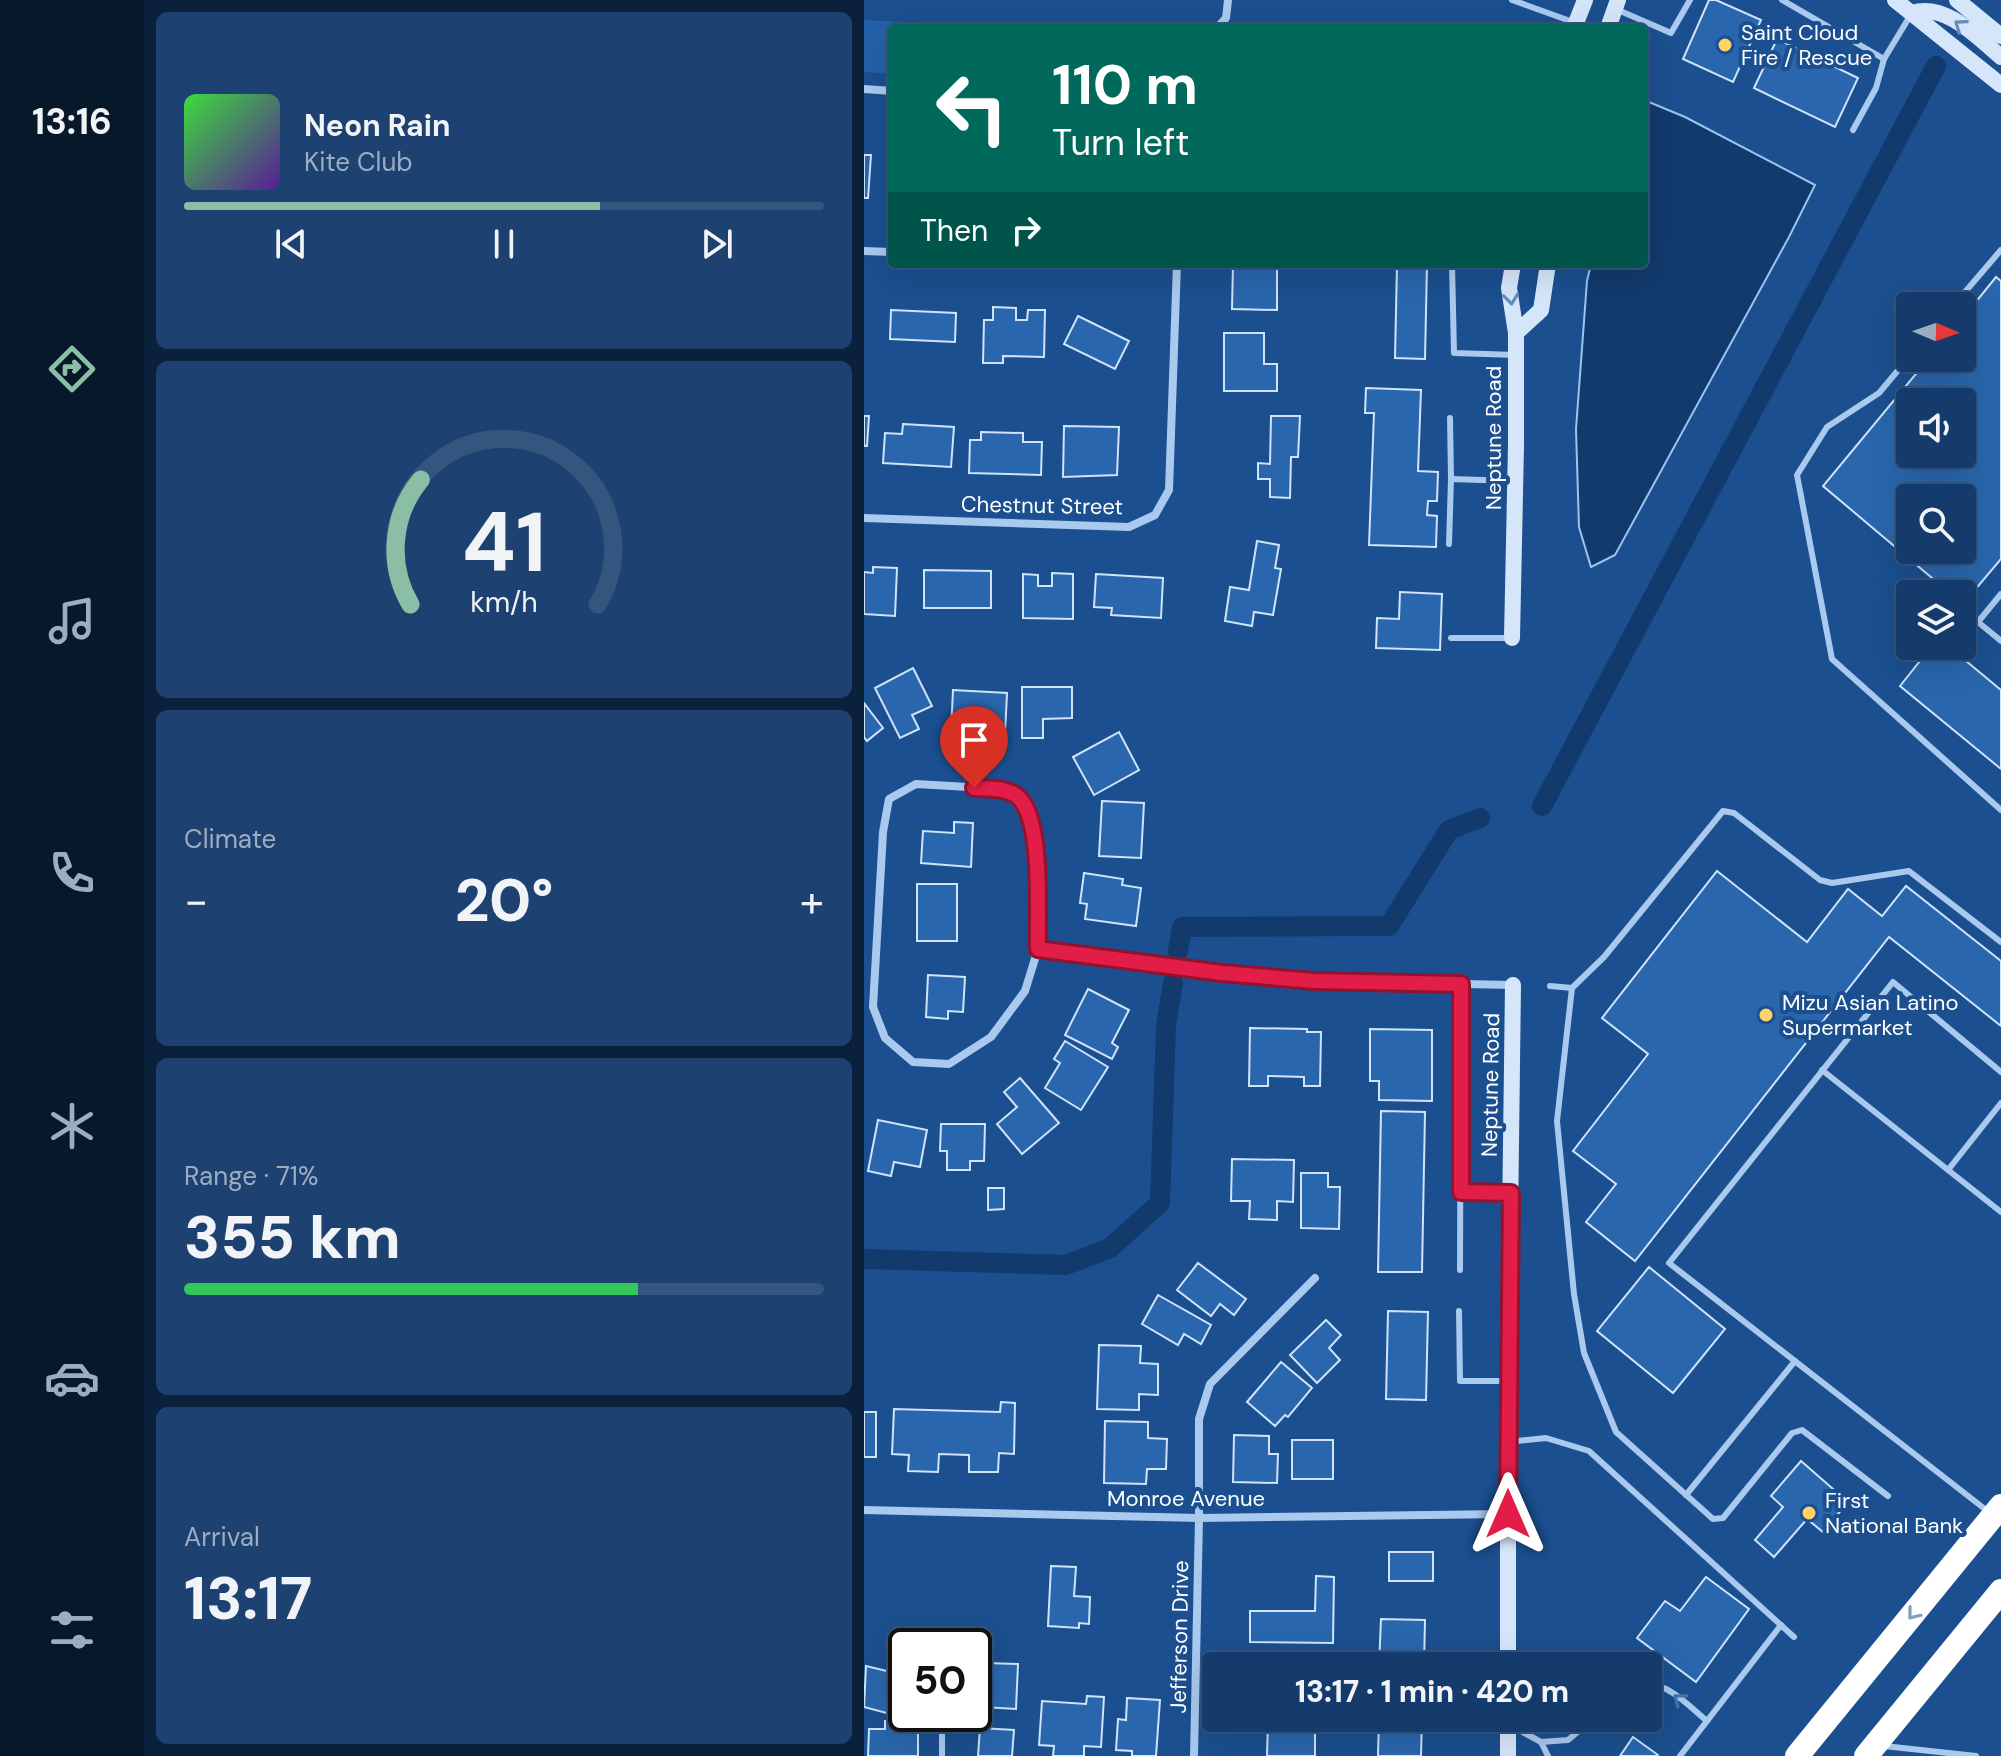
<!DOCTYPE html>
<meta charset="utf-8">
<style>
body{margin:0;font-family:"DM Sans",sans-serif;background:#1d4271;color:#f1f3f6;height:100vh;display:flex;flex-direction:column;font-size:30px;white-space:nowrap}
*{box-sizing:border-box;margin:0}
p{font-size:26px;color:#9dadc1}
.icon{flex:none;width:44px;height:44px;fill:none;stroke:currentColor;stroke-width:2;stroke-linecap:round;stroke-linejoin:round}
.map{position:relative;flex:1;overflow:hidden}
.details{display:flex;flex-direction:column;gap:12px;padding:12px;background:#0b203b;width:720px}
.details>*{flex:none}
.hud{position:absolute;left:24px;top:24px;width:760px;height:244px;border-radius:8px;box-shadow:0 8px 32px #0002,0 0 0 2px #33557e;background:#00695c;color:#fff;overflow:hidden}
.needle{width:52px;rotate:92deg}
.buttons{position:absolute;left:1032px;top:292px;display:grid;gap:16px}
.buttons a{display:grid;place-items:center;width:80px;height:80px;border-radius:8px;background:#143b6b;box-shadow:0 8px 32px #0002,0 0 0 2px #33557e;font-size:40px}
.speed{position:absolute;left:24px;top:1628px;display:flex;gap:16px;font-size:40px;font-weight:700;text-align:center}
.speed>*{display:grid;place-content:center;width:104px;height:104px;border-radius:50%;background:#143b6b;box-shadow:0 8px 32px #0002,0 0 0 2px #33557e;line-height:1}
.speed .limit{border:4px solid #111;border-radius:12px;background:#fff;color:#111}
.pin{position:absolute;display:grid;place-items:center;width:68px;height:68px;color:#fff;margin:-82px -34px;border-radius:50% 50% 50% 0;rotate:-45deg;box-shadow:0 0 8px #0007}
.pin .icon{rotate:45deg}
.me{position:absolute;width:88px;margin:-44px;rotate:0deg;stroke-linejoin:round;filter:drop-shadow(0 0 6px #0008)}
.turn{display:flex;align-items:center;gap:28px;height:168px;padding:0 32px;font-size:36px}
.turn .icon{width:104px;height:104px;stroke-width:2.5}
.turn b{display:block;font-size:56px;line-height:68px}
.then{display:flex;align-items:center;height:76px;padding:0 32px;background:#0003;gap:16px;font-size:30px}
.big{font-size:60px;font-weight:800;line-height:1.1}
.details .card{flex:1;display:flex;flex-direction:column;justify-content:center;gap:12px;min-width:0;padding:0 28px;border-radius:12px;background:#1d4271}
.details .dial{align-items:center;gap:0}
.dial svg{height:208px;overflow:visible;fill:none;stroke:#33557e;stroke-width:7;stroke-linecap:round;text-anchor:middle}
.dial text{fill:#f1f3f6;stroke:none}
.song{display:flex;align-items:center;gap:24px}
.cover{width:96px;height:96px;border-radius:12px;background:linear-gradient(135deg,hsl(120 70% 55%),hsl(270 70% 35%))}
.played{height:8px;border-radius:4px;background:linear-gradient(90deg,#8abfa5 65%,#33557e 65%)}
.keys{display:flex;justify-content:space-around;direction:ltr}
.heat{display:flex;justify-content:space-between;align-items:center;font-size:44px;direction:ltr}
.charge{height:12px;border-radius:6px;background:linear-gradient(90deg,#34c759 71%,#33557e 0)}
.trip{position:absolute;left:338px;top:1652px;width:460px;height:80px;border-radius:8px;background:#143b6b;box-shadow:0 8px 32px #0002,0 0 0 2px #33557e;font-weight:800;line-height:80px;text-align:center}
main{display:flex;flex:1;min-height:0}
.tabs{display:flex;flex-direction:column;width:144px;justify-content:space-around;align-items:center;background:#08182b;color:#9dadc1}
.tabs .icon{width:56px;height:56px}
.tabs .on{color:#8abfa5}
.tabs b{font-size:36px;color:#f1f3f6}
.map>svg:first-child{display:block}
.green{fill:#2461a8}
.water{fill:#123a6d;stroke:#9cc4f0;stroke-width:2}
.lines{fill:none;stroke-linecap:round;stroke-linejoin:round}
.canal{stroke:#123a6d;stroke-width:20}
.building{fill:#2a66ad;stroke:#cfe3fa;stroke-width:2;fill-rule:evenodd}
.lane{stroke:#a9c9ee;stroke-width:6}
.street{stroke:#a9c9ee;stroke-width:8}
.secondary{stroke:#d6e6fa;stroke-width:16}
.highway{stroke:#fff;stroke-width:24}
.oneway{stroke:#668bba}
.oneway2{stroke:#829ec1}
.oneway3{stroke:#4674ac}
.route-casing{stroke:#92132f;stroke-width:20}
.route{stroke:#e11d48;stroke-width:14}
.poi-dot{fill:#ffd166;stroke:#1b4f8f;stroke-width:3}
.labels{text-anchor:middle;stroke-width:8;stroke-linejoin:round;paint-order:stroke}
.poi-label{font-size:22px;fill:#fff;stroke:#1b4f8f;text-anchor:start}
.street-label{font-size:22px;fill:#fff;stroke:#1b4f8f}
</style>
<main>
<nav class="tabs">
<b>13:16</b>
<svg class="icon on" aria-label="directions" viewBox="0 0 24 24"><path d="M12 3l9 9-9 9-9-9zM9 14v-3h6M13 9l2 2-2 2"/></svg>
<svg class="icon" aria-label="music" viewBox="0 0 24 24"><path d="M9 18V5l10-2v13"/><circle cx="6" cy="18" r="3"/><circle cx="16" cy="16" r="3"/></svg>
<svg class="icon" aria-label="phone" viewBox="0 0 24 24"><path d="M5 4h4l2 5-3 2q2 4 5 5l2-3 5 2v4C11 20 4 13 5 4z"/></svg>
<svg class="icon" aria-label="climate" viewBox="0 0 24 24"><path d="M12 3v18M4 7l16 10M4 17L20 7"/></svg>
<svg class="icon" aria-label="car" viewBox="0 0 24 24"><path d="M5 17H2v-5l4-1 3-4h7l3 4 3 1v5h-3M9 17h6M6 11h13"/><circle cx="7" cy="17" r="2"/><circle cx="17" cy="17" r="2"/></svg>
<svg class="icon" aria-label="filters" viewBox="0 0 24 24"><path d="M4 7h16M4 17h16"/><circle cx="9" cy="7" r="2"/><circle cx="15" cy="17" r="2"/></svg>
</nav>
<section class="details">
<div class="card">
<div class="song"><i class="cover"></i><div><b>Neon Rain</b><p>Kite Club</p></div></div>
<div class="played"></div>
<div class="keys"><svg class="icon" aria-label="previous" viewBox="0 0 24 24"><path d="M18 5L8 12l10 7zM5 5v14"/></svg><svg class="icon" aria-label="pause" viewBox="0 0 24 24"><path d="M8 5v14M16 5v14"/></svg><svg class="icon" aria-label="next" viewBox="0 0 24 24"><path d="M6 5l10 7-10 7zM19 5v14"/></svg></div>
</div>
<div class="card dial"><svg viewBox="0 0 100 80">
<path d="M14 69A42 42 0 1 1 86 69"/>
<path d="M14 69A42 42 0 0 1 18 21" stroke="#8abfa5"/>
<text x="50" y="56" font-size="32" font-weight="700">41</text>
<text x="50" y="72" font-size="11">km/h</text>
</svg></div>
<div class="card"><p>Climate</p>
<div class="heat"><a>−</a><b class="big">20°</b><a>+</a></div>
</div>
<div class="card"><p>Range · 71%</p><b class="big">355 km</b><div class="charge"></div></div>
<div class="card"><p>Arrival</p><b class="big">13:17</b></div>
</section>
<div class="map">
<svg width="1137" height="1756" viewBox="0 0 1137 1756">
<rect width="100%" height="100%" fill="#1b4f8f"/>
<!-- green -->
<path class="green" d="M 0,20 L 39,22 L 39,28 L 28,28 L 28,74 L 0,72 Z"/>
<!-- water -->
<path class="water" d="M 780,100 L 821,117 L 951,185 L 925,237 L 751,555 L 727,567 L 715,527 L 712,429 L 723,281 L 727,264 L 780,264 Z"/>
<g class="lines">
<!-- canal -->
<g class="canal">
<path d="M 678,806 L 1072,66"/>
<path d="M 314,951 L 318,927 L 525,926 L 585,830 L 616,818"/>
<path d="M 0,1259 L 202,1265 L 246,1248 L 296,1203 L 302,1026 L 309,983"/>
</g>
</g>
<!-- building -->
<g class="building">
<path d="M 845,0 L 852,0 L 897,20 L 869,82 L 819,59 Z"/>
<path d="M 913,39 L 994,78 L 971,127 L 890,88 Z"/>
<path d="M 0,155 L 7,155 L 4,198 L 0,198 Z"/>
<path d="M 369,264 L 413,264 L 413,310 L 368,309 Z"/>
<path d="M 533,264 L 563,264 L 561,359 L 531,358 Z"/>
<path d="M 1132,277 L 1137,281 L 1137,559 L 1099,604 L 1098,594 L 1087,594 L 959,486 L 1065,358 L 1098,358 L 1098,319 ZM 1046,402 L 1098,402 L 1098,454 L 1046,454 ZM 1046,498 L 1098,498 L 1098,550 L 1046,550 Z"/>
<path d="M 129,307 L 152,308 L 152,320 L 163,320 L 164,310 L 181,310 L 180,357 L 139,356 L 139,363 L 119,363 L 120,320 L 129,320 Z"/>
<path d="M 27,310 L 92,313 L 91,342 L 26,339 Z"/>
<path d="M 214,316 L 265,341 L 251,369 L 200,344 Z"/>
<path d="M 360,333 L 400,333 L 400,364 L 413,364 L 413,391 L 360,391 Z"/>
<path d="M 502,388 L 557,390 L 554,471 L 574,472 L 573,501 L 564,501 L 563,515 L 573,516 L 572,547 L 505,545 L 510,413 L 501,413 Z"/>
<path d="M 0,416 L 5,416 L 3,446 L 0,446 Z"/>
<path d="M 407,416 L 436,416 L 434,457 L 427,457 L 426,498 L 406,497 L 406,479 L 394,479 L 394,463 L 406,464 Z"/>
<path d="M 39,424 L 90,427 L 87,467 L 19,463 L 21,433 L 38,434 Z"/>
<path d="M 200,426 L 255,427 L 253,475 L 199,477 Z"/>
<path d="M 117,432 L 159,433 L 159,442 L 178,442 L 177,475 L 105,473 L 106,440 L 117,440 Z"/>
<path d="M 393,541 L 415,545 L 411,568 L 417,569 L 409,615 L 390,612 L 388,626 L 361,621 L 366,587 L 385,590 Z"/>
<path d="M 9,567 L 33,568 L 31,616 L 0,614 L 0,572 L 9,573 Z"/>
<path d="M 60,570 L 127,571 L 127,608 L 60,608 Z"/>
<path d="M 188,573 L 209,574 L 209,619 L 159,618 L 159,574 L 174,575 L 174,586 L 188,586 Z"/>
<path d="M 232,574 L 299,578 L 297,618 L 247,615 L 248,608 L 230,607 Z"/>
<path d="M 536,592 L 578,594 L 576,650 L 512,648 L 513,618 L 535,619 Z"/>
<path d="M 1068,646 L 1084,646 L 1137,690 L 1137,769 L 1036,686 Z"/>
<path d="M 49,668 L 68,706 L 48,715 L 55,729 L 36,738 L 11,688 Z"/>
<path d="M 158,687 L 208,687 L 208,718 L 179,719 L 179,738 L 158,738 Z"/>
<path d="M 89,690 L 143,693 L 141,735 L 87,732 Z"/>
<path d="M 0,703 L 19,728 L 3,741 L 0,737 Z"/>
<path d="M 255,732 L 275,770 L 230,795 L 209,757 Z"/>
<path d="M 238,801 L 280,803 L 277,858 L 235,856 Z"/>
<path d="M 90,822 L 109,823 L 107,867 L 57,863 L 59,831 L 90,833 Z"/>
<path d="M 853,871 L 943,942 L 984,889 L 1018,916 L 1042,886 L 1137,961 L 1137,1026 L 1025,937 L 771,1261 L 722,1222 L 752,1184 L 709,1151 L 784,1054 L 738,1018 Z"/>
<path d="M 220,873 L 259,879 L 258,885 L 277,888 L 272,926 L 221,919 L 223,904 L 216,903 Z"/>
<rect x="53" y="884" width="40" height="57"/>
<path d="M 64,975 L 101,977 L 99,1012 L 84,1011 L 84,1019 L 62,1017 Z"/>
<path d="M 224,989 L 265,1010 L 248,1043 L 254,1047 L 248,1059 L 201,1035 Z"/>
<path d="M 386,1028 L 443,1029 L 443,1032 L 457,1032 L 456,1086 L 440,1086 L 440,1077 L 404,1076 L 404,1086 L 385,1086 Z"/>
<path d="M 506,1029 L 568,1030 L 568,1101 L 515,1100 L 515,1081 L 506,1081 Z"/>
<path d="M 201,1041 L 244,1067 L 217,1110 L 181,1088 L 196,1063 L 190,1059 Z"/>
<path d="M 156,1078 L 195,1123 L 158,1154 L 133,1124 L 153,1107 L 140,1092 Z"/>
<path d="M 517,1111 L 561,1112 L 558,1272 L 514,1272 Z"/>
<path d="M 14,1120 L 63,1130 L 56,1167 L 30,1162 L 27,1176 L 4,1171 Z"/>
<path d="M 77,1124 L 121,1124 L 120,1161 L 106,1161 L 106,1170 L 83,1170 L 83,1151 L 76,1151 Z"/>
<path d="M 368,1159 L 430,1160 L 429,1202 L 413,1201 L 413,1220 L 385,1219 L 386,1201 L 367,1201 Z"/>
<path d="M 437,1173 L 464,1173 L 464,1187 L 476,1187 L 475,1229 L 437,1228 Z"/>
<path d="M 124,1188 L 140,1188 L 140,1209 L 124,1210 Z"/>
<path d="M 334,1263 L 382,1299 L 370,1315 L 356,1304 L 347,1316 L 313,1290 Z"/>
<path d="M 785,1267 L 861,1329 L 809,1393 L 733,1331 Z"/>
<path d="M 294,1295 L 347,1325 L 337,1344 L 320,1334 L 314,1345 L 278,1324 Z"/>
<path d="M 524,1311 L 564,1312 L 562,1400 L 522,1399 Z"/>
<path d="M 462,1320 L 477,1335 L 465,1348 L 476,1360 L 453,1383 L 426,1355 Z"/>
<path d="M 235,1345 L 277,1346 L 276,1363 L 294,1364 L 294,1395 L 275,1394 L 275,1410 L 233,1409 Z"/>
<path d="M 417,1362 L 448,1388 L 424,1417 L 421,1415 L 411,1426 L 383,1402 Z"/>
<path d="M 137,1402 L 151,1403 L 150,1454 L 135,1453 L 134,1472 L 105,1472 L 105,1455 L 75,1454 L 74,1472 L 44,1471 L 45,1455 L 28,1454 L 30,1409 L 136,1412 Z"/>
<rect x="0" y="1412" width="12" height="45"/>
<path d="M 241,1421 L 284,1422 L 284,1438 L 303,1439 L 302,1469 L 283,1469 L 282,1484 L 240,1483 Z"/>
<path d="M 370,1435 L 405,1436 L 405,1454 L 414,1454 L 413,1483 L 369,1482 Z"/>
<rect x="428" y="1440" width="41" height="39"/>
<path d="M 937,1461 L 984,1502 L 959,1532 L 943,1519 L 910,1557 L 891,1540 L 919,1507 L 907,1496 Z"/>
<rect x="525" y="1552" width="44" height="29"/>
<path d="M 187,1566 L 212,1567 L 210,1596 L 226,1597 L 225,1624 L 215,1623 L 215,1628 L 184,1626 Z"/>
<path d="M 452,1576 L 470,1577 L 469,1643 L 386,1642 L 386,1611 L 451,1611 Z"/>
<path d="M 842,1577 L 885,1609 L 832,1682 L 773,1638 L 801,1601 L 816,1611 Z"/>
<path d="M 517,1619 L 561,1620 L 560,1666 L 515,1666 Z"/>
<path d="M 87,1635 L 90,1646 L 49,1646 Z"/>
<path d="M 121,1663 L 154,1664 L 152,1709 L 119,1707 Z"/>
<path d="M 2,1666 L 31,1673 L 26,1692 L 35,1694 L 30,1715 L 0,1707 Z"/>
<path d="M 223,1696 L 240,1697 L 237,1747 L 220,1746 L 220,1756 L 189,1756 L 190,1746 L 175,1745 L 178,1701 L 222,1704 Z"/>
<path d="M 263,1698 L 296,1700 L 292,1756 L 268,1756 L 268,1751 L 252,1750 L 254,1719 L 262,1720 Z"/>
<path d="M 515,1718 L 558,1718 L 557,1756 L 514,1756 Z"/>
<path d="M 404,1720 L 451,1720 L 451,1756 L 403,1756 Z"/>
<path d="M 21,1721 L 34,1721 L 34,1730 L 54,1730 L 54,1756 L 4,1756 L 5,1729 L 21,1729 Z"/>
<path d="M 116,1728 L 150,1730 L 148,1756 L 114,1756 Z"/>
<path d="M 769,1737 L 794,1755 L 793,1756 L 756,1756 Z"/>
</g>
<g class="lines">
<!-- lane -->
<g class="lane">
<path d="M 648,0 L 709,22"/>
<path d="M 918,0 L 1020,59 L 1046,16"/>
<path d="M 754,10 L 807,33 L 826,0"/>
<path d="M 989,130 L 1012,88 L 1020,59"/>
<path d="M 588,264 L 590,353 L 652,355"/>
<path d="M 1089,306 L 1137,250"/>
<path d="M 1046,356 L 1015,393 L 963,427 L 933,475 L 968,659 L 1137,810"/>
<path d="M 586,418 L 587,479"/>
<path d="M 585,544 L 587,479 L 648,481"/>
<path d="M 1137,594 L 1114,622 L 1137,641"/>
<path d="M 587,638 L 648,638"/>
<path d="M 686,986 L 708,988 L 740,957 L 859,811 L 870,813 L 956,880 L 968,883 L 1045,871 L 1137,942"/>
<path d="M 708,988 L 693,1121 L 710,1294 L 720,1353 L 752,1432 L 849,1519 L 859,1518 L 928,1433 L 938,1430 L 1024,1496"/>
<path d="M 958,1070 L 1137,1212"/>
<path d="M 1084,1170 L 1137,1103"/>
<path d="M 597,1192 L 643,1193"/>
<path d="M 596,1270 L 597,984"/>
<path d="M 595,1311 L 596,1381 L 643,1381"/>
<path d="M 644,1442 L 682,1438 L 725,1451 L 930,1637"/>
<path d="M 822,1495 L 931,1361"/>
<path d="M 1126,1513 L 805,1263 L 1029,982 L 1137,1072"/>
<path d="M 784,1684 C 805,1684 827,1708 843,1721"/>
<path d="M 78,1714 L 78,1756"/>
<path d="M 583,1723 L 644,1724 L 677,1742 L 704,1740 L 730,1718"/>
<path d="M 677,1742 L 684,1756"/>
<path d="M 1020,1746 L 1112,1756"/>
<path d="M 816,1756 L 917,1625"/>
</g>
<!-- street -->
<g class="street">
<path d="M 353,28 L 362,18 L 364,0"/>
<path d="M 0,89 L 28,91"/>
<path d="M 0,251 L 28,252"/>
<path d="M 0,518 L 265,527 L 291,515 L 305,490 L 313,264"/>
<path d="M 52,784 L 139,789 L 157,799 L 171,833 L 174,949 L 161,991 L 127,1037 L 85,1064 L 49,1062 L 21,1038 L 9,1007 L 19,832 L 25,799 Z"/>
<path d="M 174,949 L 358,973 L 450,981 L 649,985"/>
<path d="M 0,1510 L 335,1518 L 644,1514"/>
<path d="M 330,1756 L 335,1518 L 335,1419 L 346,1384 L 451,1278"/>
</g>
<!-- secondary -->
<g class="secondary">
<path d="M 1031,0 L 1137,85"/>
<path d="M 1093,0 L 1137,36"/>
<path d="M 1048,13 C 1081,2 1113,37 1137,57"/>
<path d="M 710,28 L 721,0"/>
<path d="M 744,28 L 754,0"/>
<path d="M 652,333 L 677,310 L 684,264"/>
<path d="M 648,638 L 652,445 L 652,333 L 645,288 L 649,264"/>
<path d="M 644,1666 L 644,1381 L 649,985"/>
<path d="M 644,1718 L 644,1756"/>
</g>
<!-- highway -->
<g class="highway">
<path d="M 933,1756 L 1137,1506"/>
<path d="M 1002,1756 L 1137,1591"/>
</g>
</g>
<!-- one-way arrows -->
<defs><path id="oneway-chevron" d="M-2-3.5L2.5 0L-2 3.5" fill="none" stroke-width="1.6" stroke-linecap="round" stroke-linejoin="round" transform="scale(2)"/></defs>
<g class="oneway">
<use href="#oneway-chevron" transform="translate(1096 25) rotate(-145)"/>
<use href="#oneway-chevron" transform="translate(647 299) rotate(84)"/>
</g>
<use class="oneway2" href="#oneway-chevron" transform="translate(1049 1614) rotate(129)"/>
<use class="oneway3" href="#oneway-chevron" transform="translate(815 1699) rotate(-142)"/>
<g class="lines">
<!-- route casing -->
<g class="route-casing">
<path id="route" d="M 110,788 C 125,789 147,787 157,800 C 179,827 173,913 174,949 L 358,973 L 450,981 L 597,984 L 597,1192 L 647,1193 L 644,1514"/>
</g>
<!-- route -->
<use href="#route" class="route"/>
</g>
<!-- markers -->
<g class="poi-dot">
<circle cx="861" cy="45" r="8"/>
<circle cx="902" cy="1015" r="8"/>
<circle cx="945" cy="1513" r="8"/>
</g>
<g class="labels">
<!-- poi labels -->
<g class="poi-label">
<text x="877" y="40">Saint Cloud<tspan x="877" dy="25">Fire / Rescue</tspan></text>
<text x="918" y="1010">Mizu Asian Latino<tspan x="918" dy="25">Supermarket</tspan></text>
<text x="961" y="1508">First<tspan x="961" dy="25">National Bank</tspan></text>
</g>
<!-- street labels -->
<g class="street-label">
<text transform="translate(629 438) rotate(-90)" y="8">Neptune Road</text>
<text transform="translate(178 505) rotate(1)" y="8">Chestnut Street</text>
<text transform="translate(626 1085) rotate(-89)" y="8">Neptune Road</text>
<text x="322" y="1506">Monroe Avenue</text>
<text transform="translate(315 1637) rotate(-89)" y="8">Jefferson Drive</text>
</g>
</g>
</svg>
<div class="buttons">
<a><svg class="needle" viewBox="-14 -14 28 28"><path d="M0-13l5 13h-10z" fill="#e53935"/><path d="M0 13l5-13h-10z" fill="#9dadc1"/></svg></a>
<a><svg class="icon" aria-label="sound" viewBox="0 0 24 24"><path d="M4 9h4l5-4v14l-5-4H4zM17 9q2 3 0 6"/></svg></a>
<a><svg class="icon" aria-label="search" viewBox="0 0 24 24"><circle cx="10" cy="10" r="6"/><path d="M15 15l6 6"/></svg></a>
<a><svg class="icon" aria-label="layers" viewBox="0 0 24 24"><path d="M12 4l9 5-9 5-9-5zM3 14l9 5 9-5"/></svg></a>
</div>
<div class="speed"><div class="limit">50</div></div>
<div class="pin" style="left:110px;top:788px;background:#d93025"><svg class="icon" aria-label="arrive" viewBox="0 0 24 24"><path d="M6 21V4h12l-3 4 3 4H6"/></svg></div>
<svg class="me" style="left:644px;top:1514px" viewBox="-20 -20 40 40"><path d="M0-17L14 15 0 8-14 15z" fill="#e11d48" stroke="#fff" stroke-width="4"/></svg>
<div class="trip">13:17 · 1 min · 420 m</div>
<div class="hud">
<div class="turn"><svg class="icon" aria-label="left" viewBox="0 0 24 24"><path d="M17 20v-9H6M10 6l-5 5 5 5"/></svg><div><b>110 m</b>Turn left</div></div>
<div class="then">Then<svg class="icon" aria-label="right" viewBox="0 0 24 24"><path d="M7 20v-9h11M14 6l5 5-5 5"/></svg></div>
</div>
</div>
</main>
